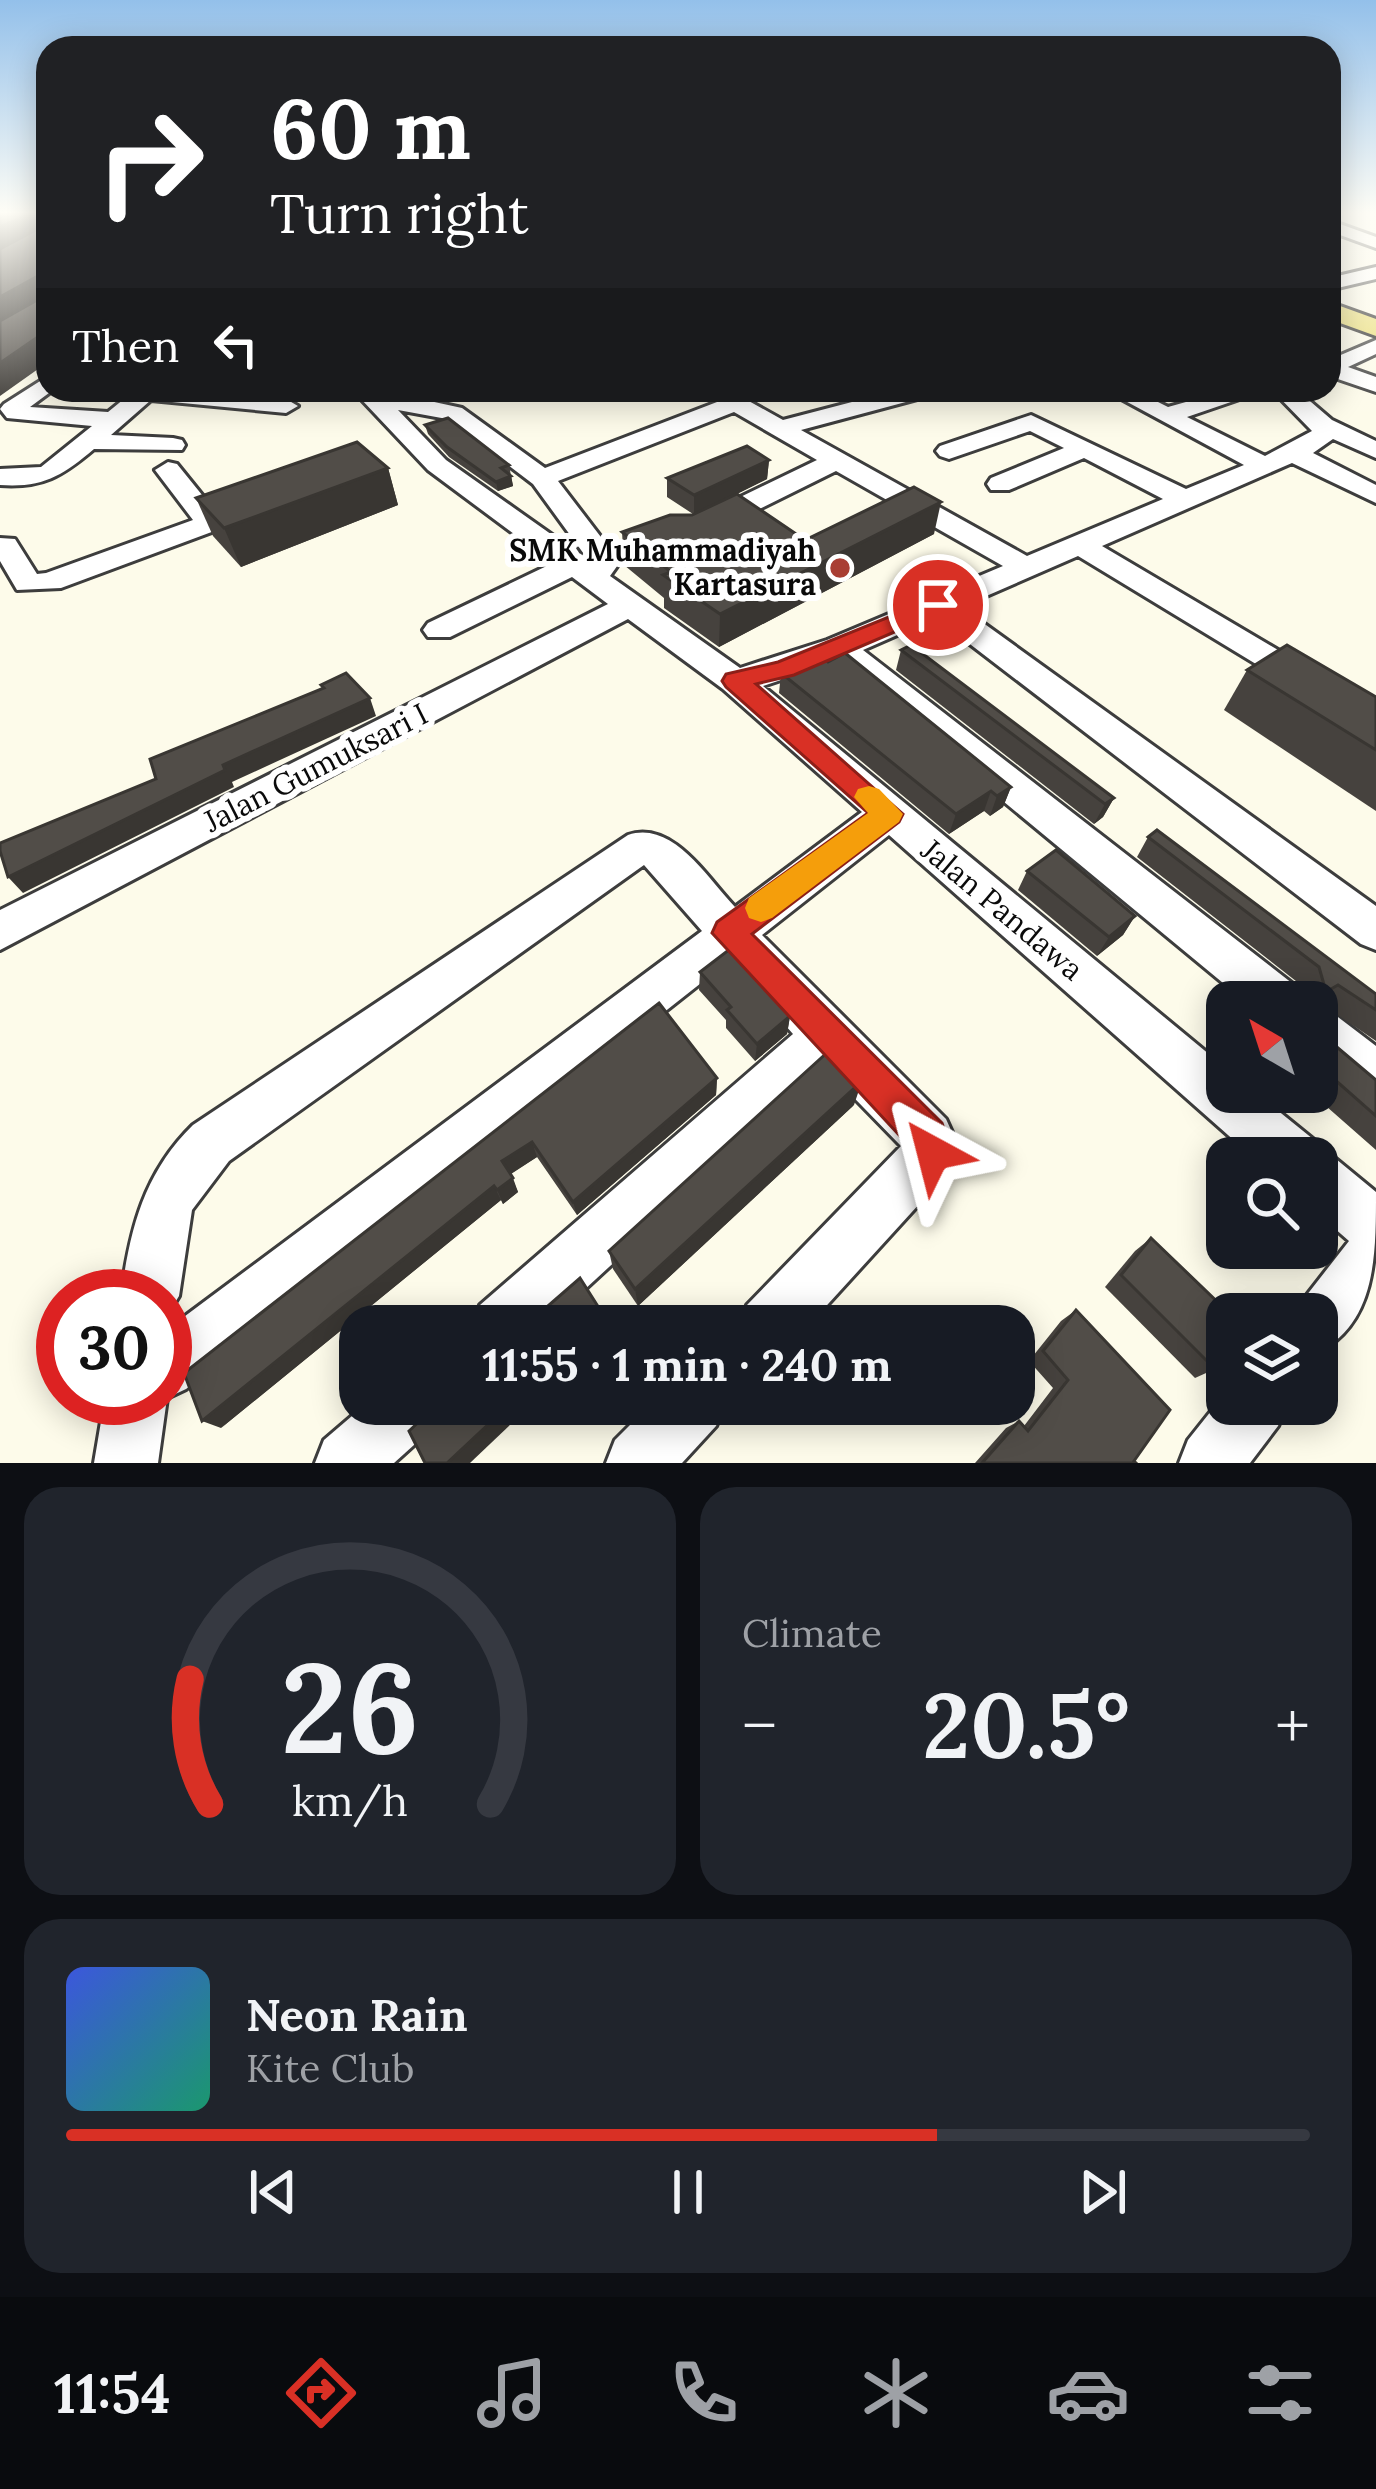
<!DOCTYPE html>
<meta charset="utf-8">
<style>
body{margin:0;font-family:Lora,serif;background:#20242c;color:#f1f3f6;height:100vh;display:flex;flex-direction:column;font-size:45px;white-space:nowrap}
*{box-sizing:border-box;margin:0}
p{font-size:39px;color:#9ea1a6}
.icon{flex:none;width:66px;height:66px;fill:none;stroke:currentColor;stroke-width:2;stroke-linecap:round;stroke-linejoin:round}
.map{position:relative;height:1463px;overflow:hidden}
.side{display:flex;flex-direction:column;gap:24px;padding:24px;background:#0d0f14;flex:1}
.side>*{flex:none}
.top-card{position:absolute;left:36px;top:36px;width:1305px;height:366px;border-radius:36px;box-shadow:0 6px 30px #0003;background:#202124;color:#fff;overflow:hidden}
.needle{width:78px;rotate:321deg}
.controls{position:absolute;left:1206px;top:981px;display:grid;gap:24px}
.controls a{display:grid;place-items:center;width:132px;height:132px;border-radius:24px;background:#171b24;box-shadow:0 6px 30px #0003;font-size:60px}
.speed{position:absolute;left:36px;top:1269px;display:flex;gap:24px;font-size:60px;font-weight:700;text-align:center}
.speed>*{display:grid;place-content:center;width:156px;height:156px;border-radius:50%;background:#171b24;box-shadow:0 6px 30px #0003;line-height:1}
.speed .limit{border:18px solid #d22;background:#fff;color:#111}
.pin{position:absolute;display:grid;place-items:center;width:102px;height:102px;color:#fff;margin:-51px;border:6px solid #fff;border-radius:50%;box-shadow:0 3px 12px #0007}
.me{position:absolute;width:132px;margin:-66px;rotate:322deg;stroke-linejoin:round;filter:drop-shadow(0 0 9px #0008)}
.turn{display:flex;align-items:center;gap:42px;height:252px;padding:0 36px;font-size:54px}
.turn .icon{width:156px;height:156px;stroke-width:2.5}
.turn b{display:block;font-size:84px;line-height:102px}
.then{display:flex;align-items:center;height:114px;padding:0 36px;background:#0003;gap:24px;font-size:45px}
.big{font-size:90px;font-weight:800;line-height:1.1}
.side .widget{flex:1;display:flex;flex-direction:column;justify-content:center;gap:18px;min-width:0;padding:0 42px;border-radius:36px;background:#20242c}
.side .dial{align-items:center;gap:0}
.dial svg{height:312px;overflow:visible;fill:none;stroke:#363941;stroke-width:7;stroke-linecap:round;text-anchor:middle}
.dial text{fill:#f1f3f6;stroke:none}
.song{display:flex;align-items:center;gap:36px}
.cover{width:144px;height:144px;border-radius:18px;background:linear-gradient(135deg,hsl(230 70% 55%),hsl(160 70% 35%))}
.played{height:12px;border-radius:6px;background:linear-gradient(90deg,#d93025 70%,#363941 70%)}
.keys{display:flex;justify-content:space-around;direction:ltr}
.heat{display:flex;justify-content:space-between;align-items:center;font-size:66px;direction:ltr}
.side .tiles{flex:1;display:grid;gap:24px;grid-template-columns:1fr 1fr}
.widget:last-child{grid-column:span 2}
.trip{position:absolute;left:339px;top:1305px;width:696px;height:120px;border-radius:36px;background:#171b24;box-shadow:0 6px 30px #0003;font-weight:800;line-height:120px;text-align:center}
.menu{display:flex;height:192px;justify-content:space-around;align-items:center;background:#090b0e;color:#9ea1a6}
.menu .icon{width:84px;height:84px}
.menu .selected{color:#d93025}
.menu b{font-size:54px;color:#f1f3f6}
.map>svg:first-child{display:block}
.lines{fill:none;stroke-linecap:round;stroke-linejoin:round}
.minor-casing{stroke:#3d3d3d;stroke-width:6}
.major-casing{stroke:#1b1b1b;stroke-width:6}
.minor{fill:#fff;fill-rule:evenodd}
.major{fill:#e8db6e;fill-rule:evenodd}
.wall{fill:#46423e}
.shaded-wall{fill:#393632}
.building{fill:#514d48;stroke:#393632;stroke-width:3}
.route{fill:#d93025;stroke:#8d1f18;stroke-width:3}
.slow{fill:#f59e0b}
.poi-dot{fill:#a93e34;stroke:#fff;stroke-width:4.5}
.labels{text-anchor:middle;stroke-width:12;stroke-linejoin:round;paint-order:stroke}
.poi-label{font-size:30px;font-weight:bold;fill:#0a0a0a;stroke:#fff;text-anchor:end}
.street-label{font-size:30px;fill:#0a0a0a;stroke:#fff}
</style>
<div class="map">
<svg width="1376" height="1463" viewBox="0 0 1376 1463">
<rect width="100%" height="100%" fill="#fdfbea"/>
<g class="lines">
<!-- minor casing -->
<g class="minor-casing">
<g id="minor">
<path d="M 1329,220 L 1376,237 L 1376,248 L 1329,231 Z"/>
<path d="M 1376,267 L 1376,279 L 1329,290 L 1329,278 Z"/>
<path d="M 1376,340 L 1376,354 L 1348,367 L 1376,377 L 1376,392 L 1329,376 L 1329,360 Z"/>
<path d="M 48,376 L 48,390 L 53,390 L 30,407 L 108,412 L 135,390 L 286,399 L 298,406 L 286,413 L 151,400 L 111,435 L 173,438 L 182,440 L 185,445 L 182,450 L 94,449 C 62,476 43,488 0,485 L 0,469 L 41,467 L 92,426 L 7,418 L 0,409 L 4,404 Z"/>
<path d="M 308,390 L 379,390 L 462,408 L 545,468 L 717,402 L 701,390 L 729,390 L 783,420 L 898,390 L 935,390 L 932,395 L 801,430 L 1027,556 L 1163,499 L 1084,458 L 1009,490 L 991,490 L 987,484 L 991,478 L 1064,448 L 1030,431 L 949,459 L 940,456 L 936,451 L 940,446 L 1031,415 L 1186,489 L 1244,465 L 1105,390 L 1134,390 L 1168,407 L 1229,390 L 1266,390 L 1187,417 L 1265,456 L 1312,431 L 1272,390 L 1297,390 L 1332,420 L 1376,441 L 1376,458 L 1333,439 L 1313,453 L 1376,485 L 1376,503 L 1292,463 L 1102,546 L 1376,708 L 1376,737 L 1078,556 L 961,607 L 1376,906 L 1376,950 L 1361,944 L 936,618 L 863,650 L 1297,987 L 1304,1002 L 1246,1002 L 835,662 L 763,686 L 1227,1069 L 1227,1092 L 1255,1092 L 1313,1139 L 1318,1152 L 1336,1159 L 1376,1192 C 1376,1257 1376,1323 1317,1353 L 1317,1314 L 1292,1314 L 1349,1241 L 1317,1213 L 1317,1158 L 1254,1158 L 889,835 L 762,935 L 946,1119 L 960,1150 L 952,1168 L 808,1326 L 739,1326 L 747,1305 L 901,1146 L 825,1068 L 545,1326 L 472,1326 L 480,1305 L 793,1034 L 729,961 L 186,1389 L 167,1398 L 158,1463 L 94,1463 L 105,1398 L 165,1398 L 165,1331 L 702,931 L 644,865 L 229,1161 L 192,1210 L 179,1296 L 165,1319 L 165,1296 L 121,1296 C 130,1229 144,1173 193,1125 L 628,835 C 673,820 707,878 735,907 L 862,812 L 723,689 L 628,619 L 0,950 L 0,910 L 608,604 L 572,577 L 450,637 L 428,637 L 423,630 L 428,623 L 553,563 L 428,470 L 361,399 L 319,397 ZM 398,410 L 447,419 L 533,484 L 589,561 L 446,460 ZM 734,412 L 817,460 L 697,518 L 693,524 L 697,530 L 717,530 L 836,471 L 1003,566 L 827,640 L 740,668 L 610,576 L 620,562 L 558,481 Z"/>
<path d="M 168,462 L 177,464 L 215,511 L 250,500 L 264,508 L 260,514 L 61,588 L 17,590 L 0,561 L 0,538 L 15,539 L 37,574 L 46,573 L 193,520 L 155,470 Z"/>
<path d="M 1317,1007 L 1334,1014 L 1376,1046 L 1376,1101 L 1359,1094 L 1317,1060 Z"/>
<path d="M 1227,1391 L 1227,1404 L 1287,1404 L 1278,1426 L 1250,1463 L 1179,1463 L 1188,1440 Z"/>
<path d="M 366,1404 L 444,1404 L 435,1426 L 394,1463 L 315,1463 L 324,1440 Z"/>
<path d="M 651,1404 L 725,1404 L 716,1426 L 682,1463 L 606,1463 L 615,1440 Z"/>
</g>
</g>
<!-- major casing -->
<g class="major-casing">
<path id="major" d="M 1329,302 L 1376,319 L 1376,336 L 1329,319 Z"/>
</g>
<!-- minor -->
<use href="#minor" class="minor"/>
<!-- major -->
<use href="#major" class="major"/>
</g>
<!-- wall -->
<g class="wall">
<path d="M 425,425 L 509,465 L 513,486 L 498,491 L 449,457 L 428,434 Z"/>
<path d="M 769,460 L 767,479 L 737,494 L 805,540 L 934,534 L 719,647 L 664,608 L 664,598 L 624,565 L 622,532 L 693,514 L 667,497 L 667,478 Z"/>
<path d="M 388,468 L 398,505 L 241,567 L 213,536 L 196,498 Z"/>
<path d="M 901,650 L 1114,798 L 1103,817 L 1094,824 L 896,670 Z"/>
<path d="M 1247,670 L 1376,697 L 1376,811 L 1224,710 Z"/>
<path d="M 781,673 L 1011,787 L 1003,807 L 990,816 L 984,811 L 949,834 L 779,693 Z"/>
<path d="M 1148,837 L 1376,994 L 1376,1041 L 1332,1011 L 1332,1043 L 1376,1080 L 1376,1150 L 1310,1092 L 1317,1092 L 1317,1002 L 1305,998 L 1301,985 L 1137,857 Z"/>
<path d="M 1027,871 L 1135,916 L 1123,935 L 1097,956 L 1018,890 Z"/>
<path d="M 700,972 L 790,1016 L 787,1034 L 755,1061 L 726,1028 L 726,1020 L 699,990 Z"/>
<path d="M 659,1003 L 717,1078 L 716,1095 L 577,1215 L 537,1157 L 510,1174 L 518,1192 L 503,1204 L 501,1200 L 221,1428 Z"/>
<path d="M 854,1105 L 638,1306 L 613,1269 L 609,1251 Z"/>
<path d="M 1151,1238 L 1215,1369 L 1195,1378 L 1105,1287 L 1135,1251 Z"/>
<path d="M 1076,1310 L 1136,1463 L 975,1463 L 1006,1428 L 1019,1421 L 1024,1426 L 1053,1388 L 1029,1361 L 1061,1321 Z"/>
</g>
<!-- shaded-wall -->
<g class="shaded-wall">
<path d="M 35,212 L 44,212 L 48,222 L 0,252 L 0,227 Z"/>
<path d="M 38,276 L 48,297 L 0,326 L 0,297 Z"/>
<path d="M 48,330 L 48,362 L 0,396 L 0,363 Z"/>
<path d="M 769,460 L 767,479 L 694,515 L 694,495 Z"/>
<path d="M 388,468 L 398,505 L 241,567 L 224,528 Z"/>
<path d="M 511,476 L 513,486 L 498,491 L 496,482 Z"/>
<path d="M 941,502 L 934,534 L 719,647 L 720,614 Z"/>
<path d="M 370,698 L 376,716 L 232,782 L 234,787 L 23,893 L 8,877 L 223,765 Z"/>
<path d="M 1011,787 L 1003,807 L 990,816 L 997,796 Z"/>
<path d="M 991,791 L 984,811 L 949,834 L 956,814 Z"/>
<path d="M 1114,798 L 1103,817 L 1094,824 L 1105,804 Z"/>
<path d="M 1135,916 L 1123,935 L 1097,956 L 1109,937 Z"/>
<path d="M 790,1016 L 787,1034 L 755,1061 L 757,1044 Z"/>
<path d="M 717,1078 L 716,1095 L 577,1215 L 573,1202 Z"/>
<path d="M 862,1081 L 854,1105 L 638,1306 L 635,1289 Z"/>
<path d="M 532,1142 L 537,1157 L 508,1176 L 502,1161 Z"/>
<path d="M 513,1178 L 518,1192 L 503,1204 L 497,1190 Z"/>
<path d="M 494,1186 L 501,1200 L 221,1428 L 202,1421 Z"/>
<path d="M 604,1316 L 607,1326 L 593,1326 Z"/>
<path d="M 510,1404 L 532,1404 L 470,1463 L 447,1463 Z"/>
</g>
<!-- building -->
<g class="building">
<path d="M 0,212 L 35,212 L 0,227 Z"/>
<path d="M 42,212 L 48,212 L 48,330 L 0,363 L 0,321 L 39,299 L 38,276 L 0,297 L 0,249 L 41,227 Z"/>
<path d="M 448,418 L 509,465 L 501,468 L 511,476 L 496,482 L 447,447 L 425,425 Z"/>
<path d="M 357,442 L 388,468 L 224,528 L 196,498 Z"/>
<path d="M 747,446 L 769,460 L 694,495 L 667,478 Z"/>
<path d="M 914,487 L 941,502 L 720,614 L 663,575 L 671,572 L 622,532 L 670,515 L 692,515 L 737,494 L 805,540 Z"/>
<path d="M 911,645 L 1114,798 L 1105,804 L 901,650 Z"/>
<path d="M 1287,645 L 1376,697 L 1376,750 L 1247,670 Z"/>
<path d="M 845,653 L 1011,787 L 997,796 L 991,791 L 956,814 L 781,673 L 818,654 L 828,662 Z"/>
<path d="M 346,673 L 370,698 L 223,765 L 225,770 L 8,877 L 0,851 L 0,843 L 156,779 L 150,759 L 324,688 L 321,685 Z"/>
<path d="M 1157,830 L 1376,994 L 1376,1010 L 1338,985 L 1331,989 L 1332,1043 L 1376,1080 L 1376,1116 L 1317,1064 L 1317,1002 L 1300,1002 L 1315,989 L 1325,988 L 1319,967 L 1148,837 Z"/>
<path d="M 1056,850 L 1135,916 L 1109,937 L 1027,871 Z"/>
<path d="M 730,949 L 790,1016 L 757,1044 L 727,1010 L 731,1007 L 700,972 Z"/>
<path d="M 659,1003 L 717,1078 L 573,1202 L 532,1142 L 502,1161 L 513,1178 L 497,1190 L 494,1186 L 202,1421 L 184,1373 Z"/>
<path d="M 831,1049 L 862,1081 L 635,1289 L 609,1251 Z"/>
<path d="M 1151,1238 L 1230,1314 L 1227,1314 L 1227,1353 L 1215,1369 L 1121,1275 Z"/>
<path d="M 580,1278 L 604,1316 L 593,1326 L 492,1326 L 505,1315 L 540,1313 Z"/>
<path d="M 1076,1310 L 1170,1410 L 1134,1461 L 1136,1463 L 982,1463 L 1019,1421 L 1028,1431 L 1068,1380 L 1043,1351 Z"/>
<path d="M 429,1404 L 510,1404 L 447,1463 L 425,1463 L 409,1431 L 424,1417 Z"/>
</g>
<!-- sky -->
<linearGradient id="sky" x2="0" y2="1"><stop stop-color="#93c0ea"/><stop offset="0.51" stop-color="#fefdf6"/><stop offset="1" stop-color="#fefdf6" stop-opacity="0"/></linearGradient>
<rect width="1376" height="417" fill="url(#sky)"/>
<!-- route -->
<path class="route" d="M 938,597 L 946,600 L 946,610 L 794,675 L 756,684 L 903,814 L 899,822 L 752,934 L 942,1123 L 953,1153 L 947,1167 L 933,1173 L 919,1167 L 912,1149 L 712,933 L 717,922 L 868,813 L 726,687 L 722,681 L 726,674 L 778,662 Z"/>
<!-- slow -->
<path class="slow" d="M 869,786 L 879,789 L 903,814 L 899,822 L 772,918 L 761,922 L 749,918 L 745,908 L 749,898 L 868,813 L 854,797 L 858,789 Z"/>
<!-- markers -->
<circle class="poi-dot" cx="840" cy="568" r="12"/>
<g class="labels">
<!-- poi labels -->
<g class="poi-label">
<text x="816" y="561">SMK Muhammadiyah<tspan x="816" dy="34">Kartasura</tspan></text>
</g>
<!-- street labels -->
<g class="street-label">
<text transform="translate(316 768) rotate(-27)" y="10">Jalan Gumuksari I</text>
<text transform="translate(1002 910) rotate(40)" y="10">Jalan Pandawa</text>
</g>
</g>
</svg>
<div class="controls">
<a><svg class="needle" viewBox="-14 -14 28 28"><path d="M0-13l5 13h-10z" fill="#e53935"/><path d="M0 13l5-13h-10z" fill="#9ea1a6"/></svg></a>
<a><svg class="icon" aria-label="search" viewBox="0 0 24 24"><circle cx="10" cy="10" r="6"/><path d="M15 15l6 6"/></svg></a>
<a><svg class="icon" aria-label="layers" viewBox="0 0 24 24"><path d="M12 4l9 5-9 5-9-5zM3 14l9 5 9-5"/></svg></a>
</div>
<div class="speed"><div class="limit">30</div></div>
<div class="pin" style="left:938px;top:605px;background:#d93025"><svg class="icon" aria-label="arrive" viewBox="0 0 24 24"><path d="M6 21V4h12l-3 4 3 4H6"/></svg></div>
<svg class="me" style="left:933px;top:1153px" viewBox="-20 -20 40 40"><path d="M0-17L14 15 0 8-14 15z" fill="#d93025" stroke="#fff" stroke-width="4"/></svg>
<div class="trip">11:55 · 1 min · 240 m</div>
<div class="top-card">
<div class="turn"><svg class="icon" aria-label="right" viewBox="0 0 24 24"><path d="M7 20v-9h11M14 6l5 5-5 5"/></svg><div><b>60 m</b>Turn right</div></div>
<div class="then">Then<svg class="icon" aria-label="left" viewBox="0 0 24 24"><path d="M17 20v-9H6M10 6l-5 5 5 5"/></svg></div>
</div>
</div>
<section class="side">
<div class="tiles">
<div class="widget dial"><svg viewBox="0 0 100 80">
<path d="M14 69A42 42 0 1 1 86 69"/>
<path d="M14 69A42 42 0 0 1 9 37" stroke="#d93025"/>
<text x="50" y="56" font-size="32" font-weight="700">26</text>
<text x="50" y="72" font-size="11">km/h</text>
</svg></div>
<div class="widget"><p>Climate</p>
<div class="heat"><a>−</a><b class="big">20.5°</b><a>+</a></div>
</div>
<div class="widget">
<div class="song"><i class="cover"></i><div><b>Neon Rain</b><p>Kite Club</p></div></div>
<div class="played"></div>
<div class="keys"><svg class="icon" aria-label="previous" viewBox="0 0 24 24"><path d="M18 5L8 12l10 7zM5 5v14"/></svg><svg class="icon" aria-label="pause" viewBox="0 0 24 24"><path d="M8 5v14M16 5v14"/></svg><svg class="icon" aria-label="next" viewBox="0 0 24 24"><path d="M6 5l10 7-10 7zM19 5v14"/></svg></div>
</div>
</div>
</section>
<nav class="menu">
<b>11:54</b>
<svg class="icon selected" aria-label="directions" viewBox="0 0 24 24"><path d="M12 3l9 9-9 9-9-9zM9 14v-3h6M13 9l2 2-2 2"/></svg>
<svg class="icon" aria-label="music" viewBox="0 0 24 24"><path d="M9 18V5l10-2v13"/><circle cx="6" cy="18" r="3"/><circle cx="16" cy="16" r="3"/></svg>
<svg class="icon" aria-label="phone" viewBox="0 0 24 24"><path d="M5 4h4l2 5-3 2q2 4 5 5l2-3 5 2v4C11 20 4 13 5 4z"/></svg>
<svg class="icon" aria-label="climate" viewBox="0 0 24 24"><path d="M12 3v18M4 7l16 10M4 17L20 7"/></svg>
<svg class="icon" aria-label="car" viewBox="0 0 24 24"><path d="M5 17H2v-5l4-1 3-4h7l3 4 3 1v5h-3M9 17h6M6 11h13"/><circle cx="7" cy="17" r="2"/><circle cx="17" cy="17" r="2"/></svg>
<svg class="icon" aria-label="filters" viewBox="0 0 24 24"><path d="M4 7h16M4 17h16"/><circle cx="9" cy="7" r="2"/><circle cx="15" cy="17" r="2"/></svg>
</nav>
